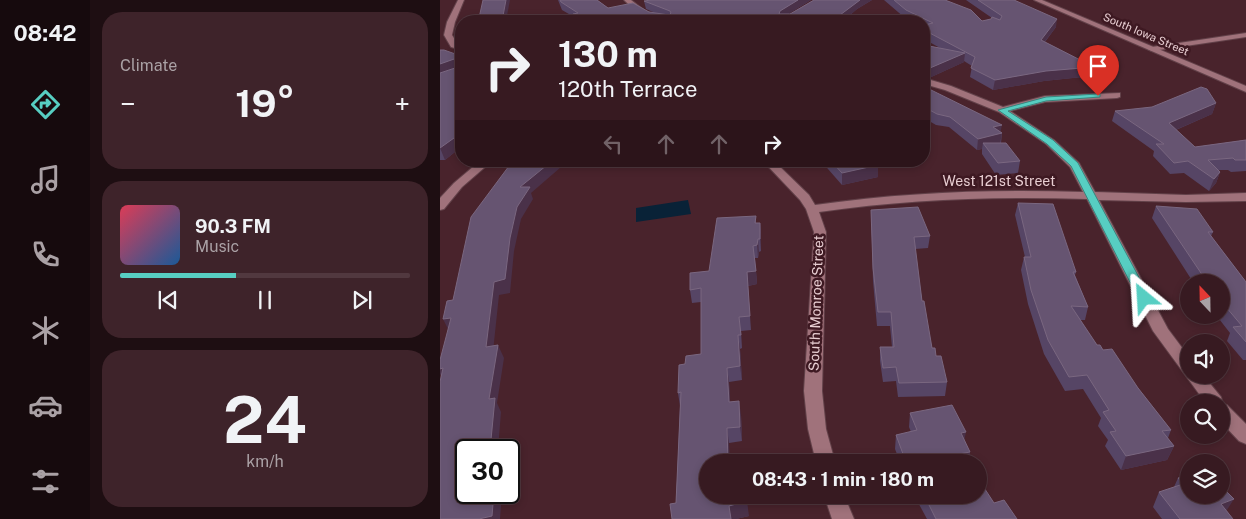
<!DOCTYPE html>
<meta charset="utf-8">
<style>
body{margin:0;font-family:"Public Sans",sans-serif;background:#3e232a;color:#f1f3f6;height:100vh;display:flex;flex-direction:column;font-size:19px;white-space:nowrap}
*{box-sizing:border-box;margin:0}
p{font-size:16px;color:#aaa1a5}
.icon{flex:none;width:28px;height:28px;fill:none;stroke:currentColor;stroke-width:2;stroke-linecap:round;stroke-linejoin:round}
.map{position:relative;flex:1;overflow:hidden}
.side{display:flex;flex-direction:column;gap:12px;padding:12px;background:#1e0e12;width:350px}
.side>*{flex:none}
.guide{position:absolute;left:15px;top:15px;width:475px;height:152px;border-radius:20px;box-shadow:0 2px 8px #0003,0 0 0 1px #51383f;background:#371a21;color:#f1f3f6;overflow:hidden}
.needle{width:32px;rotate:338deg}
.controls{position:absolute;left:740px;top:274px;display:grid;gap:10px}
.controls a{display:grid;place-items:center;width:50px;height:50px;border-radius:50%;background:#371a21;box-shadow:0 2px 8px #0003,0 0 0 1px #51383f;font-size:25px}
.speed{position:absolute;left:15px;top:439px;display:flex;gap:10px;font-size:25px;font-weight:700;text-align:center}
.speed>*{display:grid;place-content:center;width:65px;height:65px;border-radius:50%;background:#371a21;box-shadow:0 2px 8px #0003,0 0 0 1px #51383f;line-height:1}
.speed .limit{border:2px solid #111;border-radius:8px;background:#fff;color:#111}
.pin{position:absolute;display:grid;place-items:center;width:42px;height:42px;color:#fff;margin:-51px -21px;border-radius:50% 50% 50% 0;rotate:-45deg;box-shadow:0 0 5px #0007}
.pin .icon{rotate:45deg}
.me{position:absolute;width:55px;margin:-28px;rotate:333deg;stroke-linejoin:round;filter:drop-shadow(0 0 4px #0008)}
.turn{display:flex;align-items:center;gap:18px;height:105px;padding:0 20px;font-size:22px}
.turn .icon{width:65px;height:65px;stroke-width:2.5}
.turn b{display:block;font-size:35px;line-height:42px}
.lanes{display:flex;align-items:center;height:48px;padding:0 20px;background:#0003;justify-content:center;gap:25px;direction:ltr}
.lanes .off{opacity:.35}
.big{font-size:38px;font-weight:700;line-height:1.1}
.side .card{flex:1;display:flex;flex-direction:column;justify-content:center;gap:8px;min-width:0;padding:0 18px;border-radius:20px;background:#3e232a}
.side .dial{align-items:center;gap:0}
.dial b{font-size:65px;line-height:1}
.song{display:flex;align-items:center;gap:15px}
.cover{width:60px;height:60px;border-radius:8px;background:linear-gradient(135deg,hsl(350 70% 55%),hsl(210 70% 35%))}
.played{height:5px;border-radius:2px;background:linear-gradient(90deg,#57cec2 40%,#51383f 40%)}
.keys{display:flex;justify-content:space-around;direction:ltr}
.heat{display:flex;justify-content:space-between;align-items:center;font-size:28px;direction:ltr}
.trip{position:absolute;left:259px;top:454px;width:288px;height:50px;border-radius:25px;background:#371a21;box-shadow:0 2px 8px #0003,0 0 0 1px #51383f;font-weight:700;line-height:50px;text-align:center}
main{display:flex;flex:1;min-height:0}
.tabs{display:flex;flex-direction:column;width:90px;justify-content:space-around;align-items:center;background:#160a0d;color:#aaa1a5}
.tabs .icon{width:35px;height:35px}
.tabs .current{color:#57cec2}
.tabs b{font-size:22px;color:#f1f3f6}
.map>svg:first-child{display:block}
.water{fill:#092237}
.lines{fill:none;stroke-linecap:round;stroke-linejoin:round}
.minor-casing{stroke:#624149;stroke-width:2}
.tertiary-casing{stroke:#624149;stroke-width:2}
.minor{fill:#a0727b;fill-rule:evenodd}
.tertiary{fill:#a0727b;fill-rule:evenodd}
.wall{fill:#564565}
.shaded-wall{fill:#4a3149}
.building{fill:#665471;stroke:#7a6780}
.route{fill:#57cec2;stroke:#39867e}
.labels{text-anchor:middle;stroke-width:5;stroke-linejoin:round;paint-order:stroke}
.far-street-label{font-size:11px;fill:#e8ced2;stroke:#3e1922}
.street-label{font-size:14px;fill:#e8ced2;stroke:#3e1922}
</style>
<main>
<nav class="tabs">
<b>08:42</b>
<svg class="icon current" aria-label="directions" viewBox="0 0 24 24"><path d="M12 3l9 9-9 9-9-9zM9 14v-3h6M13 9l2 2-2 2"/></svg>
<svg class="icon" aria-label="music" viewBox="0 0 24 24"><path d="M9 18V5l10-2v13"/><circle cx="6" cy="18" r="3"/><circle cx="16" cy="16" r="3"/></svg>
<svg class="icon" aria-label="phone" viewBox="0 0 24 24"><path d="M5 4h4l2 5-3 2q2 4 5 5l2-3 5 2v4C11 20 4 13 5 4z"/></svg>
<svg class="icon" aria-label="climate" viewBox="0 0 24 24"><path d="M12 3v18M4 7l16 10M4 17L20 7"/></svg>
<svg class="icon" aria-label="car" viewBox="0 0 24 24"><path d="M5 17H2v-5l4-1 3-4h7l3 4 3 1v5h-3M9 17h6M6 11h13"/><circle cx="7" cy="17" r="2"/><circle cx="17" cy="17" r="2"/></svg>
<svg class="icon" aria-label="filters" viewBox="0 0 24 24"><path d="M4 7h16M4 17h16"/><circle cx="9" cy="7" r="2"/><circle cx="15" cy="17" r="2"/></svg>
</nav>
<section class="side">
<div class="card"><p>Climate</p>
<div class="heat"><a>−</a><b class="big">19°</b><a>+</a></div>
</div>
<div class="card">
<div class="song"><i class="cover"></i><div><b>90.3 FM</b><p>Music</p></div></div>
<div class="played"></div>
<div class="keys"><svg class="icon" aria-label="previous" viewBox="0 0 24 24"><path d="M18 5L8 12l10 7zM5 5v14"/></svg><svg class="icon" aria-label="pause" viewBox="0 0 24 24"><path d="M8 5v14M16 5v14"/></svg><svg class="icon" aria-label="next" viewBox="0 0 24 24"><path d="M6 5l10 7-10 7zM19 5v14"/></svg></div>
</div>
<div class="card dial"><b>24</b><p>km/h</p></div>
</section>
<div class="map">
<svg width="806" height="519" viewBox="0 0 806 519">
<rect width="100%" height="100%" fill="#49232c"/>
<!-- water -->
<path class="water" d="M 248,200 L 251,214 L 196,222 L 196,208 Z"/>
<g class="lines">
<!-- minor casing -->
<g class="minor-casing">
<g id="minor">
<path d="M 18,0 L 24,0 L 15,22 L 12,35 L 17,43 L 21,45 L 21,50 L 11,47 L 4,35 L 7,22 Z"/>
<path d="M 184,0 L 191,0 L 205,11 L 230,21 C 213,22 196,12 184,0 Z"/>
<path d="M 806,33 L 806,37 L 712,51 L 708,49 L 712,47 Z"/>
<path d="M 484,78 L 511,86 L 563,107 L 605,96 L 680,93 L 680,97 L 677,98 L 605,102 L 570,111 L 614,140 L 639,163 L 655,192 L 746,195 L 806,193 L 806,201 L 746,202 L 659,200 L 728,329 L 749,357 L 749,375 L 763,375 L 781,397 L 783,404 L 787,405 L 806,424 L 806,444 L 799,441 L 781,422 L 781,402 L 765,402 L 713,331 L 647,199 C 557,196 468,199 379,212 L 386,232 L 382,391 L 386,429 L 395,462 L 376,462 L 368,429 L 364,391 L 374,232 L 366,209 L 360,200 L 323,161 L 334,161 L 369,195 L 375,205 C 465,192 553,189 643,192 L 630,167 L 606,144 L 559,112 L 505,90 L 484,84 Z"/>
<path d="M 40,161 L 52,161 L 22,187 L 4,209 L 0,210 L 0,198 L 14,183 Z"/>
<path d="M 384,495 L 404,495 L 414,519 L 392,519 Z"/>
</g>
</g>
<!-- tertiary casing -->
<g class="tertiary-casing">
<path id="tertiary" d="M 594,0 L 602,0 L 806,86 L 806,92 Z"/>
</g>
<!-- minor -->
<use href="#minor" class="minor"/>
<!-- tertiary -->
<use href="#tertiary" class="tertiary"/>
</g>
<!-- wall -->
<g class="wall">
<path d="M 118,0 L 157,0 L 168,8 L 213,12 L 206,9 L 204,1 L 211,0 L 371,0 L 348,14 L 350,14 L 374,0 L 432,0 L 417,9 L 403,21 L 135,21 L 134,17 L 122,10 Z"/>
<path d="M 444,0 L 505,0 L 542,21 L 551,19 L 552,18 L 526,0 L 574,0 L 616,27 L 605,42 L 654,67 L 652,76 L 604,81 L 553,90 L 530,77 L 532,66 L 524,61 L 524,62 L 489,78 L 484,77 L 484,45 L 500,48 L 484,39 L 484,21 L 472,21 L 465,18 Z"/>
<path d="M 0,50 L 21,56 L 21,147 L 5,160 L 0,160 Z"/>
<path d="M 484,88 L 562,133 L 561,143 L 580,161 L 578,173 L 556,175 L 542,154 L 542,149 L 537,150 L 509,127 L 496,125 L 484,118 Z"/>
<path d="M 776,103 L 772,114 L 736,130 L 755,147 L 806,140 L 806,171 L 791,172 L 788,170 L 779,170 L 780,172 L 776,183 L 769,191 L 744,173 L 730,174 L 713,156 L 714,151 L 672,121 L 675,111 Z"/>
<path d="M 381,161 L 434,161 L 438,165 L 438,177 L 402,185 Z"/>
<path d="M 578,203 L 636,272 L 635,275 L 648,307 L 645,320 L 640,320 L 657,345 L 663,350 L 698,388 L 731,430 L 728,438 L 734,446 L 727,460 L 681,470 L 665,446 L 668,440 L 658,426 L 661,418 L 643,389 L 625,391 L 604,354 L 588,304 L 581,270 L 584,257 L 585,257 L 575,215 Z"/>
<path d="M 716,206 L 773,232 L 771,236 L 806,282 L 806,360 L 803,360 L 787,341 L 790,333 L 776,315 L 781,315 L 781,282 L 753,282 L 712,218 Z"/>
<path d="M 431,210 L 490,236 L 488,248 L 475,249 L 482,301 L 492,348 L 496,356 L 507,382 L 505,396 L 458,397 L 456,381 L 443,382 L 440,361 L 440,347 L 452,347 L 450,326 L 437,326 L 433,281 Z"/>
<path d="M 316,216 L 316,223 L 320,223 L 321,235 L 321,251 L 319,252 L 318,258 L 315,258 L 317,284 L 308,286 L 311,330 L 301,331 L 302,348 L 300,349 L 302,380 L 289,382 L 290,402 L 301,415 L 302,441 L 289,443 L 268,462 L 309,516 L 296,519 L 232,519 L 236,503 L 240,406 L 238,393 L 245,364 L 261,354 L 261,302 L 252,303 L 250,290 L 269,271 Z"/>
<path d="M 470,413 L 524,440 L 530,452 L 528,462 L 460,462 L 455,449 L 456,435 L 471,432 L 469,427 Z"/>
<path d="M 738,478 L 787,511 L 793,519 L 722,519 L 713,507 L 719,492 L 734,487 Z"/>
<path d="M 474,495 L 538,495 L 554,503 L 577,519 L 487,519 Z"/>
</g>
<!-- shaded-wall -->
<g class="shaded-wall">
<path d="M 66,0 L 70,0 L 66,21 L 62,21 Z"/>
<path d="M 358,0 L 371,0 L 340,19 L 340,11 Z"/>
<path d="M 420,0 L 432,0 L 417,9 L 403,21 L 392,21 Z"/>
<path d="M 617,19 L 616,27 L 599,49 L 601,40 Z"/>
<path d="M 525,53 L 524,62 L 489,78 L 490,68 Z"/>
<path d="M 17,58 L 20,67 L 0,74 L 0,64 Z"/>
<path d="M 654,67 L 652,76 L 604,81 L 553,90 L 555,80 L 606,71 Z"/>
<path d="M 776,103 L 772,114 L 726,134 L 729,123 Z"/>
<path d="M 562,125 L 560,134 L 562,133 L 560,144 L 543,143 L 542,149 L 537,150 L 538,139 L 553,127 Z"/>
<path d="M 21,133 L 21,147 L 5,160 L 0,148 Z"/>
<path d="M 112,161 L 128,161 L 91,193 L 93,199 L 81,219 L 74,251 L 70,293 L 59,295 L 52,361 L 46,347 L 54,282 L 70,238 L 80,187 Z"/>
<path d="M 438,165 L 438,177 L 402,185 L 402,173 Z"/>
<path d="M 780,172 L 776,183 L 769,191 L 774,179 Z"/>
<path d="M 320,223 L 321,235 L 321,251 L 320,239 Z"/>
<path d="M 318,239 L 319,252 L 318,258 L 317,245 Z"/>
<path d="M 316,271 L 317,284 L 308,286 L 311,330 L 307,272 Z"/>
<path d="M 11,318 L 10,333 L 3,319 Z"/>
<path d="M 298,335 L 300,349 L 302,380 L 300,366 Z"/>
<path d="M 58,345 L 64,358 L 57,403 L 61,412 L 58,450 L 50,450 L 49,399 Z"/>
<path d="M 3,368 L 5,383 L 0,374 L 0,369 Z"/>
<path d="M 287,368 L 289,382 L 291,416 L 289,402 Z"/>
<path d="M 299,401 L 301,415 L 302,441 L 300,427 Z"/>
<path d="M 287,428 L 289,443 L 290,462 L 288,462 Z"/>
<path d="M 526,432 L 523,446 L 521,433 Z"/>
<path d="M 734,446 L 727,460 L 681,470 L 686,456 Z"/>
<path d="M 530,452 L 528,462 L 501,462 L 502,457 Z"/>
<path d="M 53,492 L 62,493 L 60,519 L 39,519 Z"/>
<path d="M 794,499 L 785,513 L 781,504 Z"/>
<path d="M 307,501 L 309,516 L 296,519 L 291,519 L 289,506 Z"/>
</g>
<!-- building -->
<g class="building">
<path d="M 43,0 L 66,0 L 62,21 L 42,21 L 39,18 Z"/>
<path d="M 120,0 L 157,0 L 168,8 L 193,3 L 209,12 L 229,15 L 231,13 L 230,11 L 204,1 L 211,0 L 358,0 L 340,11 L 339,14 L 350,14 L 374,0 L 420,0 L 392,21 L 145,21 L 133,14 L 138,13 L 121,2 Z"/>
<path d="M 454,0 L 505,0 L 531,10 L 542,21 L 551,19 L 552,17 L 560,20 L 562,16 L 538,0 L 574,0 L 617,19 L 601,40 L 654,67 L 606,71 L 555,80 L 531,68 L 535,57 L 484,30 L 484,25 L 493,23 L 466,10 Z"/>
<path d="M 484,45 L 525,53 L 490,68 L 484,67 Z"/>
<path d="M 0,50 L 4,50 L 21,56 L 21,133 L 0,148 L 0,73 L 18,67 L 20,60 L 17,58 L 0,64 Z"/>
<path d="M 485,87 L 562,125 L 553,127 L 562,133 L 538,139 L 510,117 L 497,114 L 484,107 L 484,88 Z"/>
<path d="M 761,87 L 767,89 L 776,103 L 729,123 L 755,147 L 806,140 L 806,160 L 795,160 L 793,158 L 768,160 L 780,172 L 774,179 L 748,161 L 734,163 L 716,144 L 724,144 L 675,111 L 712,107 Z"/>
<path d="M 543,143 L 566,143 L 580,161 L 558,163 Z"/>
<path d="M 75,161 L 112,161 L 80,187 L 90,187 L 77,207 L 70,238 L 65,279 L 54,282 L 46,347 L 58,345 L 49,399 L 55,398 L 50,450 L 26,450 L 26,492 L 54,492 L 52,516 L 39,519 L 0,519 L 0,382 L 3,368 L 0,369 L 0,360 L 11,318 L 3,319 L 7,301 L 13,300 L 31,217 L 69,166 Z"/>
<path d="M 391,161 L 434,161 L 438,165 L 402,173 Z"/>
<path d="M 578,203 L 613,204 L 636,272 L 633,272 L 648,307 L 631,306 L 657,345 L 660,345 L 663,350 L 672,349 L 698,388 L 731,430 L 722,431 L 734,446 L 686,456 L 670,432 L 676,431 L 663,412 L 669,410 L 647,375 L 629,377 L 608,340 L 591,290 L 584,257 L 591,257 Z"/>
<path d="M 716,206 L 757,209 L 773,232 L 768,232 L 806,282 L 806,342 L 793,327 L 802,326 L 781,301 L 781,282 L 767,282 Z"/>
<path d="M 478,207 L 490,236 L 474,237 L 482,301 L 484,301 L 492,348 L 495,348 L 496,356 L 501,356 L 507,382 L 459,383 L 456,367 L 443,368 L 440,347 L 454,347 L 451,312 L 438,312 L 433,268 L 431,210 Z"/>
<path d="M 316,216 L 315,223 L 320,223 L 320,239 L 318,239 L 317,245 L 313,246 L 316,271 L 307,272 L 310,316 L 299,317 L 301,335 L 298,335 L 300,366 L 287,368 L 289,402 L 299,401 L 300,427 L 287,428 L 288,462 L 268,462 L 268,495 L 306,495 L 307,501 L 289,506 L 291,519 L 232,519 L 230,504 L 236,503 L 241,392 L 238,393 L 239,365 L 245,364 L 246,356 L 261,354 L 261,288 L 250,290 L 250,273 L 269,271 L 277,218 Z"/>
<path d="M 512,405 L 526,432 L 521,433 L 530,452 L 502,457 L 505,462 L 466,462 L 456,435 L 477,430 L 470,413 Z"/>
<path d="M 749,475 L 749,495 L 781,495 L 781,486 L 794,499 L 781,504 L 793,519 L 740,519 L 719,492 L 743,484 L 738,478 Z"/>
<path d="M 541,483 L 554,503 L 564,500 L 577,519 L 496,519 L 484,495 L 538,495 L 538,484 Z"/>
</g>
<!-- route -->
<path class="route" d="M 658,94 L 660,94 L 660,97 L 606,101 L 568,111 L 613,140 L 638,163 L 710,298 L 704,302 L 698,298 L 631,166 L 607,144 L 558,110 L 606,97 Z"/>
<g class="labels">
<!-- far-street labels -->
<g class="far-street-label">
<text transform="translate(706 34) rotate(23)" y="4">South Iowa Street</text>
</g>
<!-- street labels -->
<g class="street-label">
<text x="559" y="186">West 121st Street</text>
<text transform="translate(376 303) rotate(-88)" y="5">South Monroe Street</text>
</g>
</g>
</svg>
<div class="controls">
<a><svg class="needle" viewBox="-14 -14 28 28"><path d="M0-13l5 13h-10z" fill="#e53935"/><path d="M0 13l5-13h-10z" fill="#aaa1a5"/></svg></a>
<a><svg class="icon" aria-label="sound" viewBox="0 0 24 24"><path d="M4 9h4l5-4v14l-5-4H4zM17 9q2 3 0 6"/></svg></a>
<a><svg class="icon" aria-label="search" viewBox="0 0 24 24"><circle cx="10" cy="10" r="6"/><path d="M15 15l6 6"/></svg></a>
<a><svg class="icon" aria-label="layers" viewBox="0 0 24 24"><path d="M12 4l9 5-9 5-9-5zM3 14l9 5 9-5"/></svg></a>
</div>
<div class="speed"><div class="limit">30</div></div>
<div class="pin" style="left:658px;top:96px;background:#d93025"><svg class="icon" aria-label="arrive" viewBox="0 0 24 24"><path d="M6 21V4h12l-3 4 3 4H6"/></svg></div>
<svg class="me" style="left:704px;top:298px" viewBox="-20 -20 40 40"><path d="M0-17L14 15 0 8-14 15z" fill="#57cec2" stroke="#fff" stroke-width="4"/></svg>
<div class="trip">08:43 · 1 min · 180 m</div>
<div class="guide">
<div class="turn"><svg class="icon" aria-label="right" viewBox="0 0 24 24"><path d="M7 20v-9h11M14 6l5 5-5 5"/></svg><div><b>130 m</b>120th Terrace</div></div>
<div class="lanes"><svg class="icon off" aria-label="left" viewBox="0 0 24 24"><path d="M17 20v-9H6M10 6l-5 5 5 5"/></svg><svg class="icon off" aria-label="ahead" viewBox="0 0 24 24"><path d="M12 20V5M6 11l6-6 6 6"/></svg><svg class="icon off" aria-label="ahead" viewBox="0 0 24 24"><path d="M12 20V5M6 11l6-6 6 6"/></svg><svg class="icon" aria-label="right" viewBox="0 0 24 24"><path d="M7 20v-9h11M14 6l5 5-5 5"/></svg></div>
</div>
</div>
</main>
